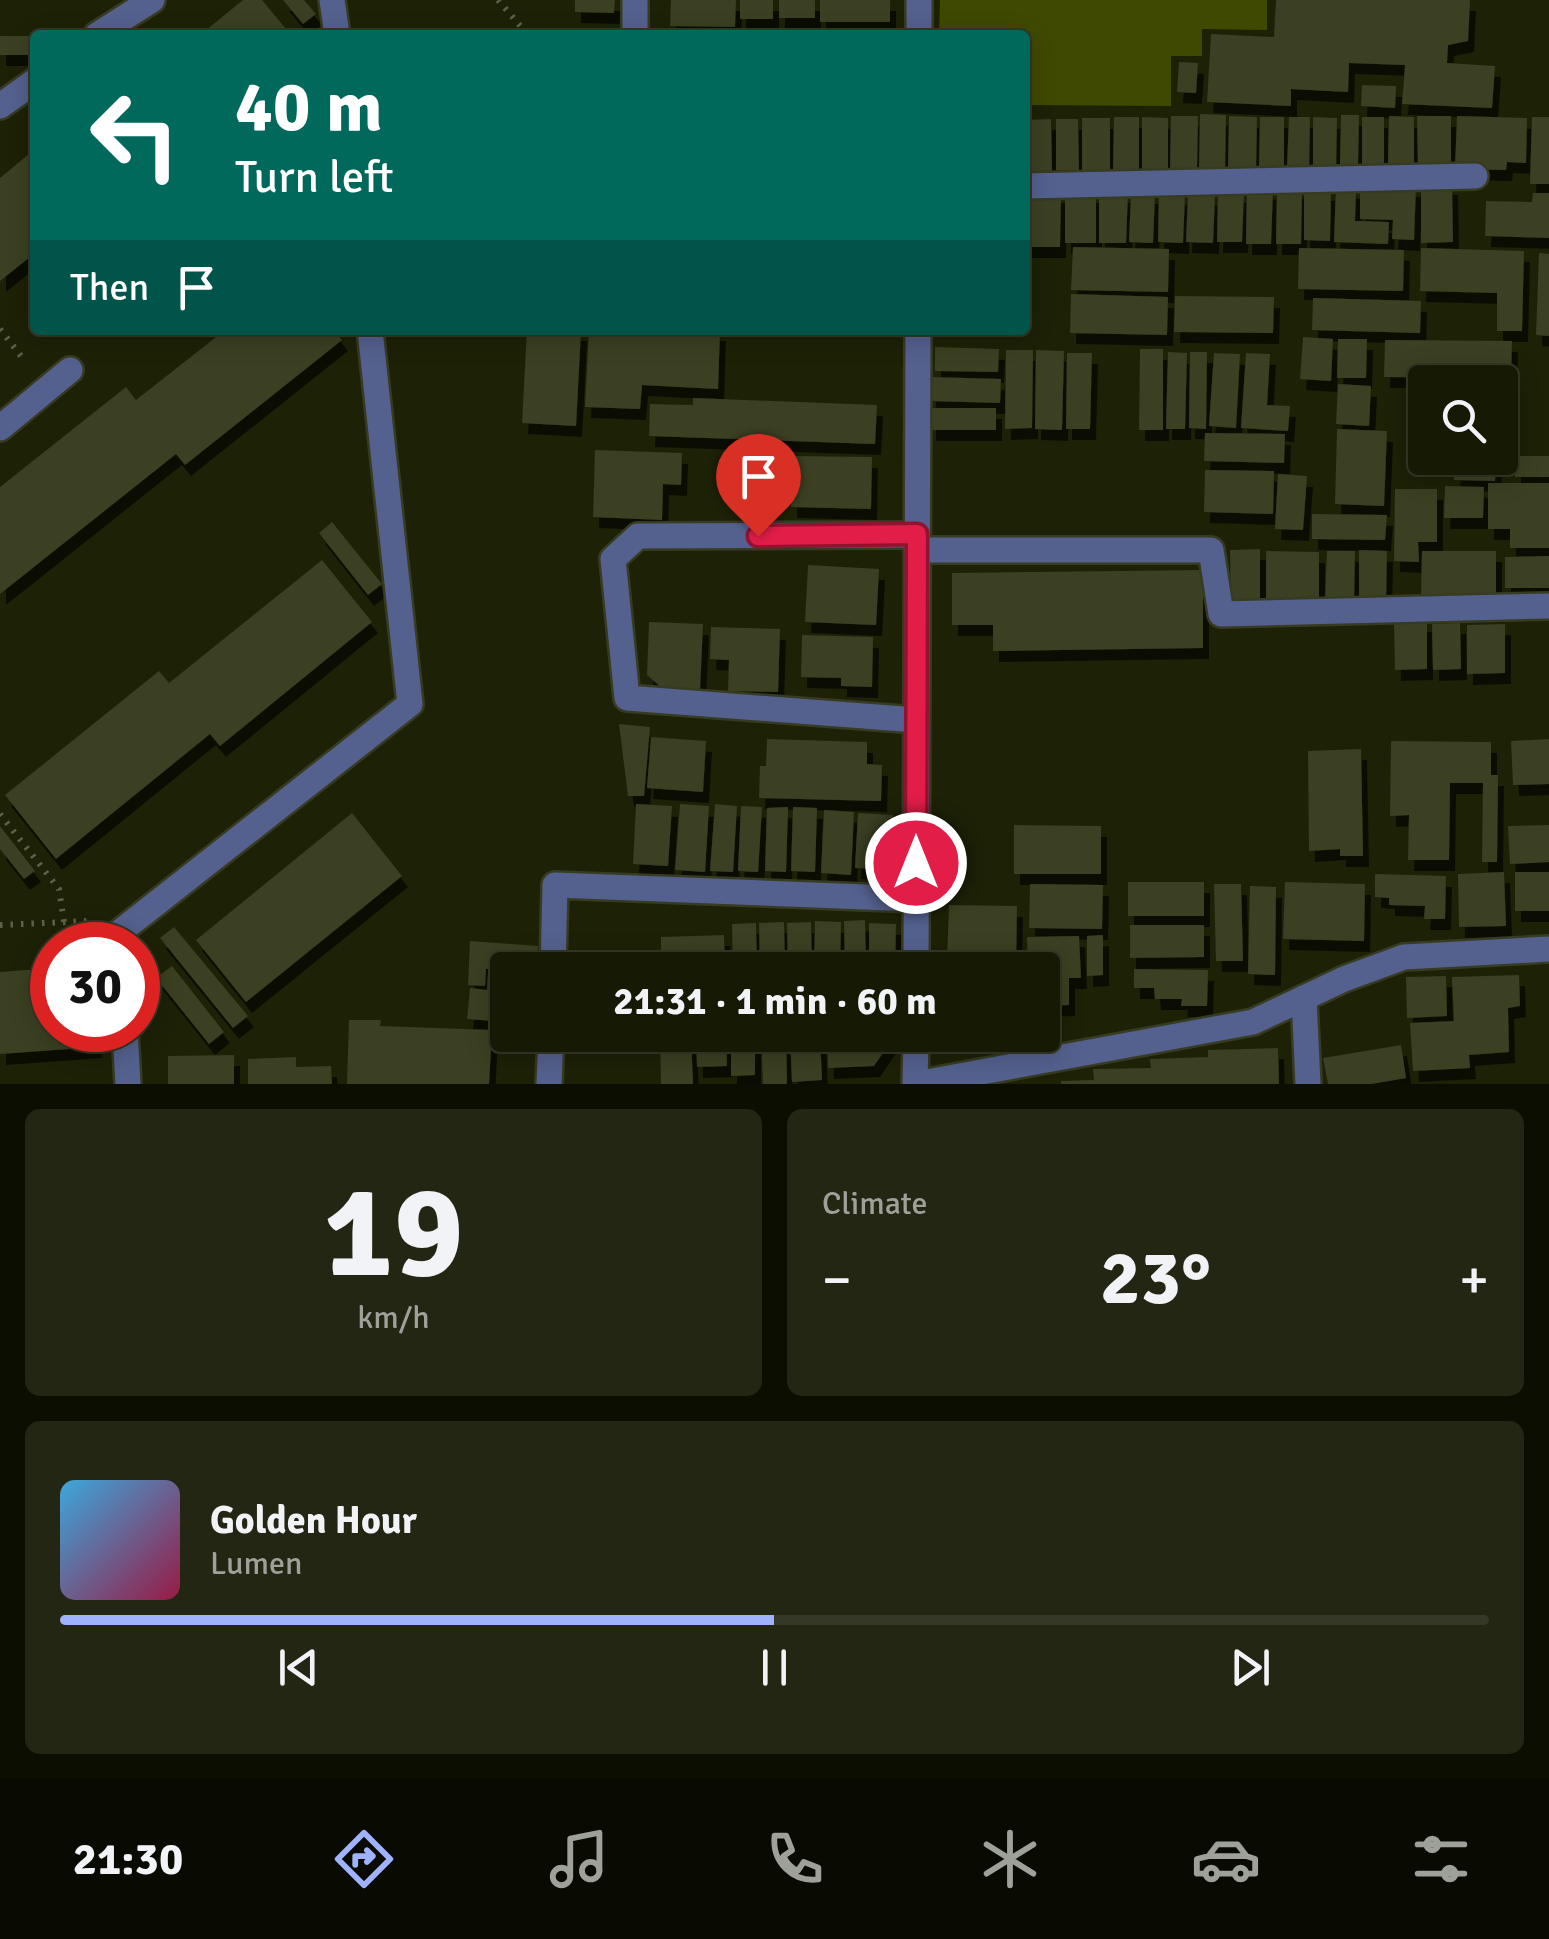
<!DOCTYPE html>
<meta charset="utf-8">
<style>
body{margin:0;font-family:Signika,sans-serif;background:#232613;color:#f1f3f6;height:100vh;display:flex;flex-direction:column;font-size:38px;white-space:nowrap}
*{box-sizing:border-box;margin:0}
p{font-size:32px;color:#9ea09a}
.icon{flex:none;width:55px;height:55px;fill:none;stroke:currentColor;stroke-width:2;stroke-linecap:round;stroke-linejoin:round}
.map{position:relative;height:1084px;overflow:hidden}
.details{display:flex;flex-direction:column;gap:25px;padding:25px;background:#0c0e02;flex:1}
.details>*{flex:none}
.hud{position:absolute;left:30px;top:30px;width:1000px;height:305px;border-radius:10px;box-shadow:0 5px 25px #0003,0 0 0 2px #353826;background:#00695c;color:#fff;overflow:hidden}
.controls{position:absolute;left:1408px;top:365px;display:grid;gap:20px}
.controls a{display:grid;place-items:center;width:110px;height:110px;border-radius:10px;background:#161904;box-shadow:0 5px 25px #0003,0 0 0 2px #353826;font-size:50px}
.speed{position:absolute;left:30px;top:922px;display:flex;gap:20px;font-size:50px;font-weight:700;text-align:center}
.speed>*{display:grid;place-content:center;width:130px;height:130px;border-radius:50%;background:#161904;box-shadow:0 5px 25px #0003,0 0 0 2px #353826;line-height:1}
.speed .limit{border:15px solid #d22;background:#fff;color:#111}
.pin{position:absolute;display:grid;place-items:center;width:85px;height:85px;color:#fff;margin:-102px -42px;border-radius:50% 50% 50% 0;rotate:-45deg;box-shadow:0 0 10px #0007}
.pin .icon{rotate:45deg}
.me{position:absolute;width:110px;margin:-55px;rotate:0deg;stroke-linejoin:round;filter:drop-shadow(0 0 8px #0008)}
.turn{display:flex;align-items:center;gap:35px;height:210px;padding:0 40px;font-size:45px}
.turn .icon{width:130px;height:130px;stroke-width:2.5}
.turn b{display:block;font-size:70px;line-height:85px}
.then{display:flex;align-items:center;height:95px;padding:0 40px;background:#0003;gap:20px;font-size:38px}
.big{font-size:75px;font-weight:700;line-height:1.1}
.details .widget{flex:1;display:flex;flex-direction:column;justify-content:center;gap:15px;min-width:0;padding:0 35px;border-radius:15px;background:#232613}
.details .dial{align-items:center;gap:0}
.dial b{font-size:130px;line-height:1}
.song{display:flex;align-items:center;gap:30px}
.cover{width:120px;height:120px;border-radius:15px;background:linear-gradient(135deg,hsl(200 70% 55%),hsl(340 70% 35%))}
.played{height:10px;border-radius:5px;background:linear-gradient(90deg,#9fb3fd 50%,#353826 50%)}
.keys{display:flex;justify-content:space-around;direction:ltr}
.heat{display:flex;justify-content:space-between;align-items:center;font-size:55px;direction:ltr}
.details .tiles{flex:1;display:grid;gap:25px;grid-template-columns:1fr 1fr}
.widget:last-child{grid-column:span 2}
.trip{position:absolute;left:490px;top:952px;width:570px;height:100px;border-radius:10px;background:#161904;box-shadow:0 5px 25px #0003,0 0 0 2px #353826;font-weight:700;line-height:100px;text-align:center}
.dock{display:flex;height:160px;justify-content:space-around;align-items:center;background:#090a02;color:#9ea09a}
.dock .icon{width:70px;height:70px}
.dock .selected{color:#9fb3fd}
.dock b{font-size:45px;color:#f1f3f6}
.map>svg:first-child{display:block}
.green{fill:#404901}
.building{fill:#3a3f23;filter:url(#shadow)}
.lines{fill:none;stroke-linecap:round;stroke-linejoin:round}
.minor-casing{stroke:#373b21;stroke-width:30}
.path{stroke:#5e614a;stroke-width:6;stroke-dasharray:2.5 8;stroke-linecap:butt}
.minor{stroke:#54618e;stroke-width:25}
.route-casing{stroke:#92132f;stroke-width:25}
.route{stroke:#e11d48;stroke-width:18}
</style>
<div class="map">
<svg width="1549" height="1084" viewBox="0 0 1549 1084">
<defs>
<filter id="shadow"><feDropShadow dx="6" dy="11" stdDeviation="0" flood-color="#0009"/></filter>
</defs>
<rect width="100%" height="100%" fill="#1d2106"/>
<!-- green -->
<path class="green" d="M 940,0 L 1267,0 L 1267,30 L 1202,29 L 1202,56 L 1171,56 L 1171,106 L 1025,105 L 1025,35 L 939,35 Z"/>
<!-- building -->
<g class="building">
<path d="M 243,0 L 262,0 L 291,35 L 200,35 Z"/>
<path d="M 283,0 L 304,0 L 316,14 L 303,24 Z"/>
<path d="M 575,0 L 615,0 L 614,13 L 575,12 Z"/>
<path d="M 671,0 L 736,0 L 735,27 L 670,26 Z"/>
<rect x="740" y="0" width="33" height="19"/>
<rect x="779" y="0" width="36" height="18"/>
<rect x="820" y="0" width="70" height="22"/>
<path d="M 1276,0 L 1470,0 L 1468,41 L 1448,45 L 1447,63 L 1495,66 L 1492,108 L 1402,104 L 1405,65 L 1349,63 L 1348,92 L 1291,89 L 1291,106 L 1207,102 L 1211,34 L 1274,37 Z"/>
<rect x="0" y="36" width="35" height="19"/>
<path d="M 1179,62 L 1198,63 L 1196,93 L 1177,92 Z"/>
<path d="M 1362,85 L 1396,86 L 1395,108 L 1361,106 Z"/>
<path d="M 1200,114 L 1226,115 L 1225,170 L 1199,169 Z"/>
<path d="M 1341,115 L 1359,115 L 1358,164 L 1340,164 Z"/>
<path d="M 1171,116 L 1198,116 L 1197,171 L 1170,171 Z"/>
<path d="M 1229,116 L 1257,117 L 1256,170 L 1228,170 Z"/>
<path d="M 1389,116 L 1414,117 L 1414,163 L 1388,163 Z"/>
<path d="M 1417,116 L 1451,116 L 1451,165 L 1418,165 Z"/>
<path d="M 1457,116 L 1527,118 L 1526,163 L 1507,162 L 1506,170 L 1455,169 Z"/>
<path d="M 1114,117 L 1139,117 L 1139,171 L 1113,171 Z"/>
<path d="M 1142,117 L 1168,118 L 1168,171 L 1142,171 Z"/>
<path d="M 1260,117 L 1284,117 L 1284,168 L 1259,168 Z"/>
<path d="M 1289,117 L 1310,117 L 1309,169 L 1287,168 Z"/>
<path d="M 1313,117 L 1337,118 L 1336,169 L 1313,169 Z"/>
<path d="M 1362,117 L 1384,117 L 1384,165 L 1362,164 Z"/>
<path d="M 1532,117 L 1549,117 L 1549,184 L 1530,184 Z"/>
<path d="M 1082,118 L 1110,118 L 1110,172 L 1082,171 Z"/>
<path d="M 1051,119 L 1052,171 L 1025,172 L 1025,120 Z"/>
<path d="M 1056,119 L 1078,119 L 1079,170 L 1056,170 Z"/>
<path d="M 35,149 L 35,253 L 0,281 L 0,178 Z"/>
<path d="M 1421,183 L 1452,184 L 1453,242 L 1421,243 Z"/>
<path d="M 1360,185 L 1416,186 L 1414,240 L 1392,239 L 1393,220 L 1360,219 Z"/>
<path d="M 1336,187 L 1356,188 L 1355,221 L 1389,222 L 1388,244 L 1334,242 Z"/>
<path d="M 1247,188 L 1273,189 L 1271,244 L 1246,244 Z"/>
<path d="M 1277,188 L 1302,188 L 1301,244 L 1276,244 Z"/>
<path d="M 1304,189 L 1331,190 L 1330,241 L 1304,240 Z"/>
<path d="M 1026,192 L 1061,192 L 1060,247 L 1026,247 Z"/>
<rect x="1065" y="192" width="31" height="51"/>
<path d="M 1099,192 L 1128,192 L 1126,243 L 1099,243 Z"/>
<path d="M 1218,192 L 1244,192 L 1242,242 L 1217,242 Z"/>
<path d="M 1131,193 L 1155,193 L 1153,243 L 1129,242 Z"/>
<path d="M 1159,193 L 1185,194 L 1183,243 L 1158,242 Z"/>
<path d="M 1533,193 L 1549,193 L 1549,238 L 1485,236 L 1486,201 L 1532,202 Z"/>
<path d="M 1188,194 L 1215,195 L 1213,243 L 1186,242 Z"/>
<path d="M 1073,247 L 1169,249 L 1168,292 L 1071,290 Z"/>
<path d="M 1299,248 L 1404,250 L 1403,291 L 1298,289 Z"/>
<path d="M 1421,248 L 1524,251 L 1522,331 L 1497,331 L 1497,293 L 1420,291 Z"/>
<path d="M 1539,253 L 1549,254 L 1549,336 L 1536,335 Z"/>
<path d="M 1071,294 L 1168,297 L 1167,335 L 1070,333 Z"/>
<path d="M 1175,296 L 1274,297 L 1273,333 L 1174,332 Z"/>
<path d="M 1313,298 L 1421,301 L 1420,333 L 1312,330 Z"/>
<path d="M 225,330 L 334,330 L 342,340 L 185,465 L 176,454 L 0,594 L 0,487 L 126,387 L 136,400 Z"/>
<path d="M 527,330 L 581,330 L 576,426 L 522,423 Z"/>
<path d="M 589,330 L 720,330 L 718,389 L 642,385 L 640,409 L 585,407 Z"/>
<path d="M 1303,337 L 1333,339 L 1331,381 L 1300,379 Z"/>
<path d="M 1338,339 L 1367,339 L 1366,378 L 1337,378 Z"/>
<path d="M 1385,340 L 1512,341 L 1511,378 L 1384,377 Z"/>
<path d="M 935,347 L 999,349 L 998,372 L 935,371 Z"/>
<path d="M 1140,349 L 1163,349 L 1163,430 L 1139,430 Z"/>
<path d="M 1006,350 L 1033,350 L 1032,428 L 1005,429 Z"/>
<path d="M 1036,350 L 1064,351 L 1062,430 L 1035,429 Z"/>
<path d="M 1168,352 L 1187,353 L 1185,429 L 1166,429 Z"/>
<path d="M 1190,352 L 1207,352 L 1206,429 L 1189,428 Z"/>
<path d="M 1067,353 L 1092,353 L 1090,429 L 1066,429 Z"/>
<path d="M 1214,353 L 1240,354 L 1236,428 L 1209,426 Z"/>
<path d="M 1246,353 L 1270,354 L 1267,405 L 1290,406 L 1288,431 L 1241,428 Z"/>
<path d="M 930,377 L 1001,379 L 1000,403 L 930,401 Z"/>
<path d="M 1338,384 L 1371,386 L 1369,426 L 1336,424 Z"/>
<path d="M 693,398 L 877,405 L 875,444 L 649,436 L 650,404 L 693,405 Z"/>
<rect x="930" y="408" width="66" height="22"/>
<path d="M 1337,429 L 1387,431 L 1384,506 L 1335,504 Z"/>
<path d="M 1205,433 L 1285,434 L 1284,463 L 1204,461 Z"/>
<path d="M 595,450 L 682,453 L 681,485 L 663,484 L 662,520 L 593,517 Z"/>
<path d="M 792,456 L 872,457 L 871,509 L 791,507 Z"/>
<rect x="1515" y="456" width="34" height="21"/>
<path d="M 1455,460 L 1496,462 L 1495,481 L 1454,480 Z"/>
<path d="M 1205,470 L 1274,471 L 1273,514 L 1204,512 Z"/>
<path d="M 1278,474 L 1307,476 L 1303,530 L 1275,529 Z"/>
<path d="M 1488,483 L 1549,483 L 1549,548 L 1510,548 L 1510,529 L 1488,529 Z"/>
<path d="M 1445,486 L 1484,487 L 1483,518 L 1444,518 Z"/>
<path d="M 1395,489 L 1437,489 L 1437,542 L 1418,542 L 1419,562 L 1394,561 Z"/>
<path d="M 1312,514 L 1387,515 L 1385,540 L 1312,539 Z"/>
<path d="M 332,522 L 382,584 L 368,595 L 319,533 Z"/>
<path d="M 1260,549 L 1260,603 L 1231,604 L 1230,550 Z"/>
<path d="M 1359,550 L 1387,551 L 1386,601 L 1359,601 Z"/>
<path d="M 1266,551 L 1319,552 L 1319,603 L 1266,603 Z"/>
<path d="M 1327,551 L 1355,551 L 1354,600 L 1325,600 Z"/>
<path d="M 1422,551 L 1496,551 L 1496,596 L 1421,595 Z"/>
<path d="M 1549,556 L 1549,588 L 1505,588 L 1505,557 Z"/>
<path d="M 322,560 L 372,622 L 220,746 L 210,734 L 56,859 L 5,795 L 159,671 L 169,683 Z"/>
<path d="M 808,565 L 879,569 L 876,625 L 805,622 Z"/>
<path d="M 1203,570 L 1203,648 L 993,651 L 993,625 L 952,625 L 952,573 Z"/>
<path d="M 1427,621 L 1427,669 L 1395,670 L 1394,622 Z"/>
<path d="M 649,622 L 703,624 L 700,690 L 662,688 L 647,675 Z"/>
<path d="M 1460,623 L 1461,669 L 1433,670 L 1432,624 Z"/>
<path d="M 1505,624 L 1505,673 L 1467,674 L 1467,625 Z"/>
<path d="M 711,627 L 780,629 L 778,692 L 728,691 L 729,660 L 710,659 Z"/>
<path d="M 802,635 L 873,637 L 872,687 L 841,686 L 841,678 L 801,677 Z"/>
<path d="M 619,724 L 650,727 L 644,796 L 628,796 Z"/>
<path d="M 651,737 L 706,741 L 703,792 L 647,788 Z"/>
<path d="M 767,739 L 867,742 L 867,764 L 882,765 L 881,801 L 759,798 L 760,766 L 766,766 Z"/>
<path d="M 1549,739 L 1549,784 L 1513,785 L 1511,741 Z"/>
<path d="M 1391,741 L 1491,742 L 1491,775 L 1498,775 L 1497,862 L 1482,862 L 1483,783 L 1450,783 L 1449,860 L 1408,860 L 1409,815 L 1390,816 Z"/>
<path d="M 1361,749 L 1363,856 L 1340,856 L 1340,849 L 1309,851 L 1308,751 Z"/>
<path d="M 636,804 L 672,806 L 668,866 L 633,864 Z"/>
<path d="M 680,804 L 709,806 L 705,872 L 675,870 Z"/>
<path d="M 715,804 L 737,806 L 733,872 L 710,871 Z"/>
<path d="M 741,806 L 762,807 L 758,872 L 738,871 Z"/>
<path d="M 788,807 L 786,872 L 765,871 L 767,808 Z"/>
<path d="M 793,807 L 817,808 L 815,872 L 791,871 Z"/>
<path d="M 824,810 L 854,812 L 851,875 L 821,873 Z"/>
<path d="M 352,813 L 402,876 L 246,1002 L 196,940 Z"/>
<path d="M 858,813 L 893,815 L 890,870 L 855,868 Z"/>
<path d="M 1014,825 L 1101,826 L 1101,874 L 1014,874 Z"/>
<path d="M 1549,825 L 1549,862 L 1510,864 L 1508,826 Z"/>
<path d="M 0,826 L 35,871 L 24,879 L 0,849 Z"/>
<path d="M 1504,872 L 1506,926 L 1459,927 L 1458,874 Z"/>
<rect x="1515" y="872" width="34" height="39"/>
<path d="M 1375,874 L 1446,876 L 1445,919 L 1424,919 L 1425,906 L 1389,905 L 1389,898 L 1375,897 Z"/>
<rect x="1128" y="882" width="76" height="34"/>
<path d="M 1285,882 L 1365,884 L 1364,941 L 1283,939 Z"/>
<path d="M 1030,884 L 1103,885 L 1102,929 L 1029,928 Z"/>
<path d="M 1214,884 L 1241,884 L 1243,961 L 1216,961 Z"/>
<path d="M 1250,886 L 1276,887 L 1275,975 L 1248,974 Z"/>
<path d="M 949,905 L 1017,906 L 1016,964 L 947,962 Z"/>
<path d="M 865,920 L 866,970 L 845,970 L 844,921 Z"/>
<path d="M 815,921 L 841,922 L 840,970 L 814,970 Z"/>
<path d="M 784,922 L 785,970 L 760,970 L 759,923 Z"/>
<path d="M 811,922 L 812,970 L 788,970 L 787,923 Z"/>
<path d="M 756,923 L 757,970 L 733,970 L 732,924 Z"/>
<path d="M 869,923 L 896,924 L 895,970 L 869,970 Z"/>
<path d="M 1130,925 L 1204,925 L 1204,957 L 1130,958 Z"/>
<path d="M 174,927 L 248,1016 L 233,1028 L 160,938 Z"/>
<path d="M 724,935 L 725,970 L 661,970 L 661,937 Z"/>
<path d="M 1103,935 L 1103,975 L 1087,976 L 1087,936 Z"/>
<path d="M 1079,936 L 1081,978 L 1069,978 L 1069,1005 L 1042,1006 L 1042,970 L 1028,970 L 1027,937 Z"/>
<path d="M 470,941 L 538,946 L 537,970 L 486,969 L 485,986 L 468,985 Z"/>
<path d="M 172,966 L 224,1032 L 209,1044 L 156,978 Z"/>
<path d="M 52,968 L 52,1030 L 95,1030 L 96,1047 L 0,1054 L 0,972 Z"/>
<path d="M 1134,969 L 1208,970 L 1207,1006 L 1181,1006 L 1182,999 L 1155,999 L 1154,988 L 1134,988 Z"/>
<path d="M 488,974 L 508,976 L 508,1022 L 467,1019 L 470,988 L 487,990 Z"/>
<path d="M 1519,975 L 1520,1006 L 1508,1008 L 1509,1052 L 1469,1055 L 1470,1068 L 1413,1071 L 1410,1023 L 1454,1021 L 1452,977 Z"/>
<path d="M 1446,976 L 1447,1016 L 1407,1018 L 1406,977 Z"/>
<path d="M 349,1020 L 381,1020 L 380,1026 L 492,1030 L 489,1084 L 347,1084 Z"/>
<path d="M 660,1035 L 691,1035 L 693,1084 L 661,1084 Z"/>
<path d="M 696,1035 L 726,1035 L 727,1066 L 697,1067 Z"/>
<path d="M 731,1035 L 755,1035 L 755,1075 L 731,1076 Z"/>
<path d="M 761,1035 L 786,1035 L 787,1084 L 763,1084 Z"/>
<path d="M 790,1035 L 820,1035 L 822,1080 L 792,1082 Z"/>
<path d="M 827,1035 L 895,1035 L 874,1066 L 828,1068 Z"/>
<path d="M 1401,1045 L 1406,1078 L 1371,1084 L 1328,1084 L 1323,1058 Z"/>
<path d="M 1278,1048 L 1279,1084 L 1061,1084 L 1061,1081 L 1094,1080 L 1093,1069 L 1151,1068 L 1150,1059 L 1208,1057 L 1208,1050 Z"/>
<path d="M 234,1055 L 234,1084 L 168,1084 L 168,1056 Z"/>
<path d="M 296,1057 L 296,1067 L 331,1066 L 332,1084 L 248,1084 L 248,1059 Z"/>
</g>
<g class="lines">
<!-- minor casing -->
<g class="minor-casing">
<g id="minor">
<path d="M 332,0 L 337,35"/>
<path d="M 97,35 L 152,0"/>
<path d="M 635,35 L 635,0"/>
<path d="M 919,35 L 919,0"/>
<path d="M 0,106 L 35,81"/>
<path d="M 1025,186 L 1475,176"/>
<path d="M 0,428 L 70,370"/>
<path d="M 917,550 L 1211,550 L 1221,614 L 1549,606"/>
<path d="M 916,720 L 627,698 L 613,559 L 638,536 L 917,535"/>
<path d="M 122,945 L 121,931 L 410,704 L 370,330"/>
<path d="M 553,970 L 555,885 L 916,899"/>
<path d="M 916,970 L 918,330"/>
<path d="M 1304,998 L 1308,1084"/>
<path d="M 125,1030 L 128,1084"/>
<path d="M 549,1084 L 551,1035"/>
<path d="M 915,1084 L 916,1035"/>
<path d="M 916,1084 L 1253,1022 L 1344,979 L 1404,957 L 1549,949"/>
</g>
</g>
<!-- path -->
<g class="path">
<path d="M 498,0 L 528,35"/>
<path d="M 0,329 L 24,360"/>
<path d="M 0,814 L 59,889 L 64,922"/>
<path d="M 0,925 L 89,921"/>
</g>
<!-- minor -->
<use href="#minor" class="minor"/>
</g>
<g class="lines">
<!-- route casing -->
<g class="route-casing">
<path id="route" d="M 758,536 L 917,534 L 916,863"/>
</g>
<!-- route -->
<use href="#route" class="route"/>
</g>
</svg>
<div class="controls">
<a><svg class="icon" aria-label="search" viewBox="0 0 24 24"><circle cx="10" cy="10" r="6"/><path d="M15 15l6 6"/></svg></a>
</div>
<div class="speed"><div class="limit">30</div></div>
<div class="pin" style="left:758px;top:536px;background:#d93025"><svg class="icon" aria-label="arrive" viewBox="0 0 24 24"><path d="M6 21V4h12l-3 4 3 4H6"/></svg></div>
<svg class="me" style="left:916px;top:863px" viewBox="-20 -20 40 40"><circle r="17" fill="#e11d48" stroke="#fff" stroke-width="3"/><path d="M0-11L8 9 0 5-8 9z" fill="#fff"/></svg>
<div class="trip">21:31 · 1 min · 60 m</div>
<div class="hud">
<div class="turn"><svg class="icon" aria-label="left" viewBox="0 0 24 24"><path d="M17 20v-9H6M10 6l-5 5 5 5"/></svg><div><b>40 m</b>Turn left</div></div>
<div class="then">Then<svg class="icon" aria-label="arrive" viewBox="0 0 24 24"><path d="M6 21V4h12l-3 4 3 4H6"/></svg></div>
</div>
</div>
<section class="details">
<div class="tiles">
<div class="widget dial"><b>19</b><p>km/h</p></div>
<div class="widget"><p>Climate</p>
<div class="heat"><a>−</a><b class="big">23°</b><a>+</a></div>
</div>
<div class="widget">
<div class="song"><i class="cover"></i><div><b>Golden Hour</b><p>Lumen</p></div></div>
<div class="played"></div>
<div class="keys"><svg class="icon" aria-label="previous" viewBox="0 0 24 24"><path d="M18 5L8 12l10 7zM5 5v14"/></svg><svg class="icon" aria-label="pause" viewBox="0 0 24 24"><path d="M8 5v14M16 5v14"/></svg><svg class="icon" aria-label="next" viewBox="0 0 24 24"><path d="M6 5l10 7-10 7zM19 5v14"/></svg></div>
</div>
</div>
</section>
<nav class="dock">
<b>21:30</b>
<svg class="icon selected" aria-label="directions" viewBox="0 0 24 24"><path d="M12 3l9 9-9 9-9-9zM9 14v-3h6M13 9l2 2-2 2"/></svg>
<svg class="icon" aria-label="music" viewBox="0 0 24 24"><path d="M9 18V5l10-2v13"/><circle cx="6" cy="18" r="3"/><circle cx="16" cy="16" r="3"/></svg>
<svg class="icon" aria-label="phone" viewBox="0 0 24 24"><path d="M5 4h4l2 5-3 2q2 4 5 5l2-3 5 2v4C11 20 4 13 5 4z"/></svg>
<svg class="icon" aria-label="climate" viewBox="0 0 24 24"><path d="M12 3v18M4 7l16 10M4 17L20 7"/></svg>
<svg class="icon" aria-label="car" viewBox="0 0 24 24"><path d="M5 17H2v-5l4-1 3-4h7l3 4 3 1v5h-3M9 17h6M6 11h13"/><circle cx="7" cy="17" r="2"/><circle cx="17" cy="17" r="2"/></svg>
<svg class="icon" aria-label="filters" viewBox="0 0 24 24"><path d="M4 7h16M4 17h16"/><circle cx="9" cy="7" r="2"/><circle cx="15" cy="17" r="2"/></svg>
</nav>
